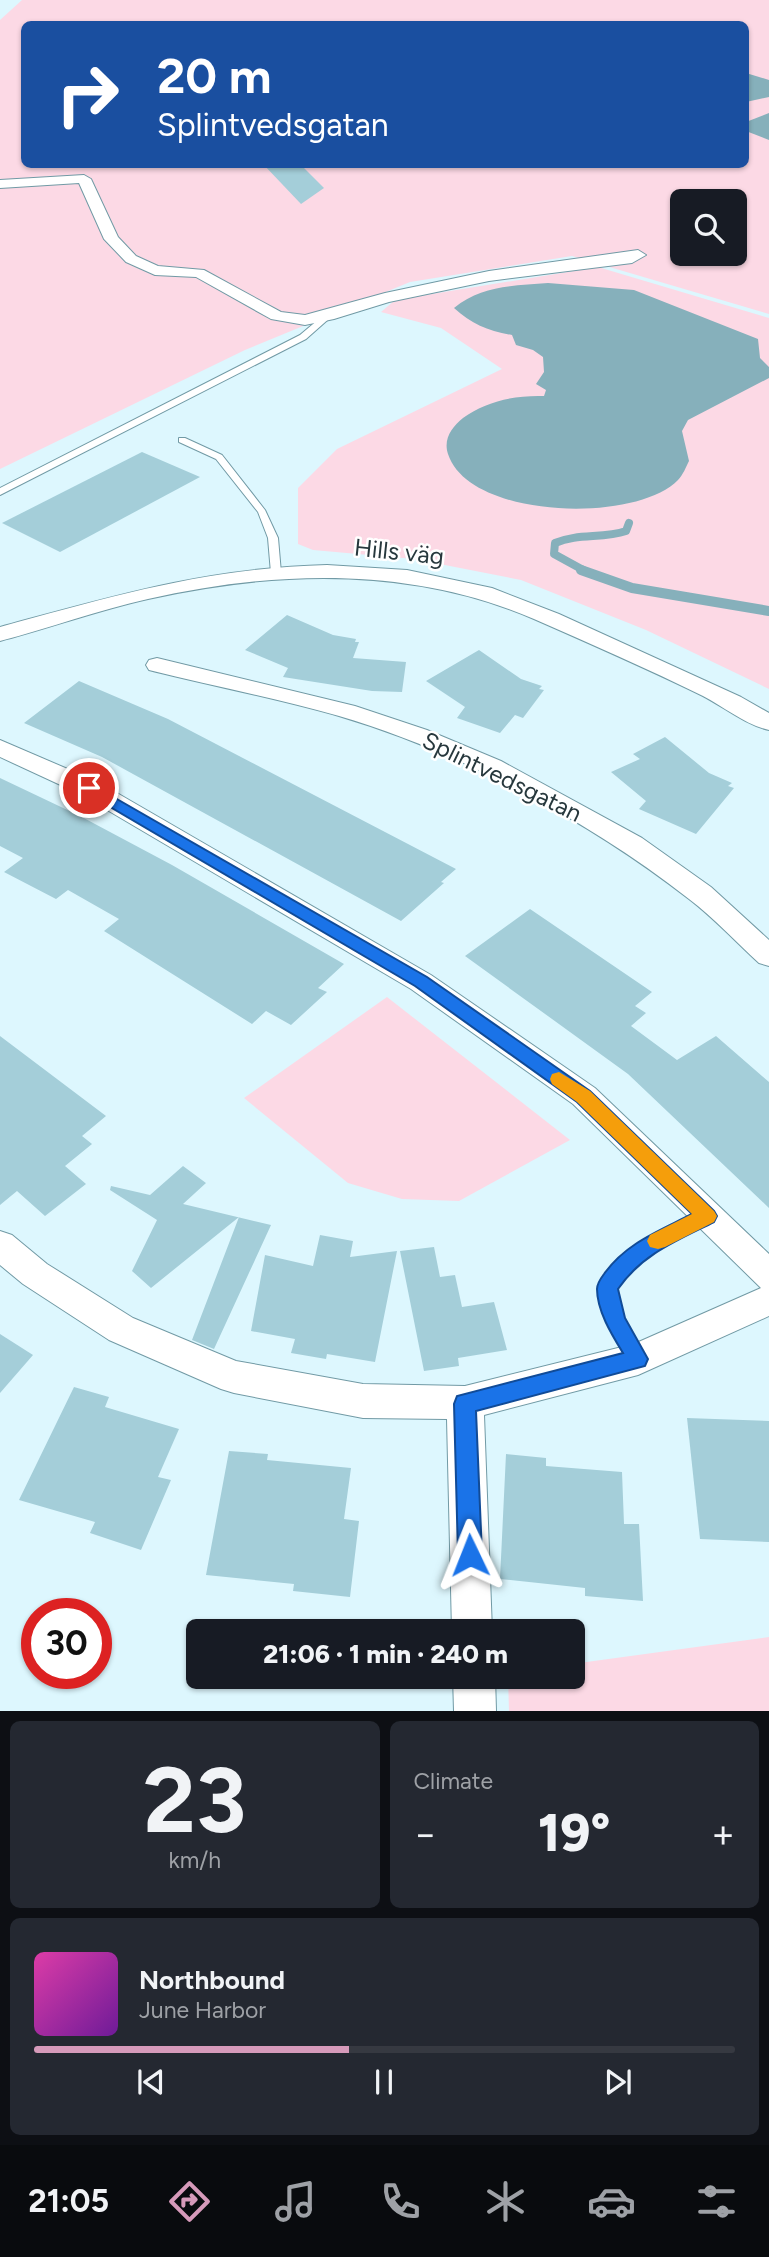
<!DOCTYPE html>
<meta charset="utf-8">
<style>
body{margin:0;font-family:Figtree,sans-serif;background:#242831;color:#f1f3f6;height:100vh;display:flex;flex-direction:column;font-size:26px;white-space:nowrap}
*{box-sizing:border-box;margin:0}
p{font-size:23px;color:#9ea1a6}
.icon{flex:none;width:38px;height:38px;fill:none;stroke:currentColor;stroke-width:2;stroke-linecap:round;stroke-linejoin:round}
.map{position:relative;height:1711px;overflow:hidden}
.side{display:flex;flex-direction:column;gap:10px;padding:10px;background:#0d0f14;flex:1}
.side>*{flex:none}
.guide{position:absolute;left:21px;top:21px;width:728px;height:147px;border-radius:10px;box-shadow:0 2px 5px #0004;background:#1a4fa0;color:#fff;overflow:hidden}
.controls{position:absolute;left:670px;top:189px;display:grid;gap:14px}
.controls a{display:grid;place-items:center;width:77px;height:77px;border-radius:10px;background:#171b24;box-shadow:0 2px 5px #0004;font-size:35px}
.speed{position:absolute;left:21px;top:1598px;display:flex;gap:14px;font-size:35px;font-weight:700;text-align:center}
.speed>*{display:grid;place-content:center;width:91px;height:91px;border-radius:50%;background:#171b24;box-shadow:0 2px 5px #0004;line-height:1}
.speed .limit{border:10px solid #d22;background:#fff;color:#111}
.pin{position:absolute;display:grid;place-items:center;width:60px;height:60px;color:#fff;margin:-30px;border:4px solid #fff;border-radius:50%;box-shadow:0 2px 7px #0007}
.me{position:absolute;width:77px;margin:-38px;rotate:358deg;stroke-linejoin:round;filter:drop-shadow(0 0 5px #0008)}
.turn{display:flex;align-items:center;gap:24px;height:147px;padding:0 21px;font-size:32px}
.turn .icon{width:91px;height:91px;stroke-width:2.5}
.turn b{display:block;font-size:49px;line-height:60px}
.big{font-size:52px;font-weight:800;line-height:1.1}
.side .tile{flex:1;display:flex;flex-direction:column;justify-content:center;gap:10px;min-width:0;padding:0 24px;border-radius:10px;background:#242831}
.side .dial{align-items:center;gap:0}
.dial b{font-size:91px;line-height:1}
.song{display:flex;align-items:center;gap:21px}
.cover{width:84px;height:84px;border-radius:10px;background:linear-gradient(135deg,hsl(320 70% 55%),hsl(280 70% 35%))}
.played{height:7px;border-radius:4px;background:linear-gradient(90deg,#d69aba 45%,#363941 45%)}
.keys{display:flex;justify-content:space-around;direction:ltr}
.heat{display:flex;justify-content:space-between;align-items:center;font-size:38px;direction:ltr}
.side .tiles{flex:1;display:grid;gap:10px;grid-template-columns:1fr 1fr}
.tile:last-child{grid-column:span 2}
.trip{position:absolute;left:186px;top:1619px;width:399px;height:70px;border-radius:10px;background:#171b24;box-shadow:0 2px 5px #0004;font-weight:800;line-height:70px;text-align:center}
.tabs{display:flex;height:112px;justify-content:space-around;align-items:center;background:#090b0e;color:#9ea1a6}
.tabs .icon{width:49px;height:49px}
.tabs .selected{color:#d69aba}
.tabs b{font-size:32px;color:#f1f3f6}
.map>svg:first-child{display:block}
.green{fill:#fcd9e5;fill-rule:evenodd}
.water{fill:#86b0bb}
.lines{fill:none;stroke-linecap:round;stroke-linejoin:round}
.stream-far1{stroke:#86b0bb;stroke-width:8}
.stream{stroke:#86b0bb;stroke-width:10}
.building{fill:#a4ced9}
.service-casing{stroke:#719aa5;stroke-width:2}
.minor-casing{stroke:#719aa5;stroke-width:2}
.service{fill:#fff;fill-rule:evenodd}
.minor{fill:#fff;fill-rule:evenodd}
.route{fill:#1a73e8;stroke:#114b97;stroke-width:2}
.slow{fill:#f59e0b}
.labels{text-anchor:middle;stroke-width:5;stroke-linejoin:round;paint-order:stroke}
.street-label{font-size:24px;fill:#27383d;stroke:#fff}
</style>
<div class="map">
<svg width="769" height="1711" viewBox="0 0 769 1711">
<rect width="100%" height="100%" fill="#ddf7fe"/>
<!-- green -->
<g class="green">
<path d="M 22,0 L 769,0 L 769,314 L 572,256 L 410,282 L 245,350 L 0,469 L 0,20 ZM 24,24 L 746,24 L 746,164 L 24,164 ZM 682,201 L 735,201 L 735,254 L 682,254 Z"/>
<path d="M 598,267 L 769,318 L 769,689 L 646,630 L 521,580 L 414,559 L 313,550 L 298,544 L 298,488 L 337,449 L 502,369 L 441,328 L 381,312 L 395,300 Z"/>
<path d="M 387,997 L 570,1140 L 459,1201 L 402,1199 L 348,1183 L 244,1098 Z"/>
<path d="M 769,1637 L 769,1711 L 509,1711 L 508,1677 L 572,1676 L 572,1664 Z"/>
</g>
<!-- water -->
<g class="water">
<path d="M 746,73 L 769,80 L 769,97 L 746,102 Z"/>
<path d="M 769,113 L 769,140 L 746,131 L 746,122 Z"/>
<path d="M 548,283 L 634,290 L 758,339 L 760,358 L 769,367 L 769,378 L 688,420 L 682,431 L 689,461 C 686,467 683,475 678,480 C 635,524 469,519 448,454 C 443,439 452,427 463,418 C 486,401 516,395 544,396 L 546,390 L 536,384 L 544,372 L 543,357 L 533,350 L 516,345 L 512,335 C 488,331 472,324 454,308 C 482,285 513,286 548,283 Z"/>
</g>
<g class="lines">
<!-- stream-far1 -->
<path class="stream-far1" d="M 585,571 L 554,554 L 555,543 C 578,533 603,539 626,531 L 629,523"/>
<!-- stream -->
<path class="stream" d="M 581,570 L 632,588 L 769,611"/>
</g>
<!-- building -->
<g class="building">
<path d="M 263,164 L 300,164 L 324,188 L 301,204 Z"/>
<path d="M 142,452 L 200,477 L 60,552 L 2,523 Z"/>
<path d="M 287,615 L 333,635 L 356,639 L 355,642 L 359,642 L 353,658 L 406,662 L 402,692 L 372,691 L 283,677 L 288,668 L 245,650 Z"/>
<path d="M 479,650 L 521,679 L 542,686 L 539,689 L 544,690 L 523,718 L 515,715 L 500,733 L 457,718 L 465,707 L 426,681 Z"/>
<path d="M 79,681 L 168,719 L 456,869 L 441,882 L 444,883 L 401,921 L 102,757 L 24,723 Z"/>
<path d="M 665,737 L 709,773 L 732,783 L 728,786 L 734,788 L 696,834 L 639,809 L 646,801 L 611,772 L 640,759 L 633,754 Z"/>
<path d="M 0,778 L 80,816 L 172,865 L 344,964 L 318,988 L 327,992 L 291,1025 L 266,1011 L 252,1024 L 104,931 L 119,919 L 68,890 L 56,899 L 4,872 L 23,858 L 0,846 Z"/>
<path d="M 530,909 L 652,992 L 635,1006 L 646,1013 L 631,1026 L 677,1060 L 716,1036 L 769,1082 L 769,1208 L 628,1074 L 465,956 Z"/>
<path d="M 0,1036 L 106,1116 L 82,1136 L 92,1144 L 65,1166 L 86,1184 L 45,1216 L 17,1191 L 0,1205 Z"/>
<path d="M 183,1166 L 206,1183 L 183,1204 L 271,1225 L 214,1349 L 192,1340 L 239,1217 L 151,1288 L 132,1271 L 157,1220 L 110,1190 L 111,1186 L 150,1195 Z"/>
<path d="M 320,1235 L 353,1241 L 350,1257 L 397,1251 L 375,1362 L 327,1354 L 326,1359 L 291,1353 L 295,1339 L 251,1331 L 265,1255 L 313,1266 Z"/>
<path d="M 434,1247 L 440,1277 L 455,1275 L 462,1307 L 494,1302 L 507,1350 L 458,1358 L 459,1366 L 424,1371 L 400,1251 Z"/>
<path d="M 0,1334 L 33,1355 L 0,1393 Z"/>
<path d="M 74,1387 L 109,1397 L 105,1407 L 179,1429 L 158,1477 L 171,1480 L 141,1550 L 90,1533 L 95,1522 L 19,1500 Z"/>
<path d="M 687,1418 L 769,1421 L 769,1542 L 700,1539 Z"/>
<path d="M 229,1451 L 268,1454 L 267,1460 L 351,1468 L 344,1519 L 359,1521 L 350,1597 L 293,1591 L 294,1584 L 206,1575 Z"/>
<path d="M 506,1454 L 546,1458 L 546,1466 L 622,1472 L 624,1524 L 639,1524 L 643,1601 L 585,1596 L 585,1588 L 500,1579 Z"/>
</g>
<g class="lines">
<!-- service casing -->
<g class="service-casing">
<g id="service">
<path d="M 325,314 L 332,316 L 306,339 L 0,495 L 0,488 L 300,335 Z"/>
<path d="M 179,438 L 185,438 L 222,455 L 265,510 L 278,538 L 281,573 L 279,575 L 273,575 L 271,573 L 268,538 L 258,512 L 216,459 L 179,442 Z"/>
<path d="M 707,1211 L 712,1212 L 715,1217 L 712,1222 C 676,1239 641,1255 615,1288 L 623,1318 L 645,1358 L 643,1363 L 637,1365 L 631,1363 L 607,1320 L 599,1287 C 617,1251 670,1223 707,1211 Z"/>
</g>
</g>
<!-- minor casing -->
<g class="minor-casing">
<g id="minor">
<path d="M 84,175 L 91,179 L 118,237 L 136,256 L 158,266 L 204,270 L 281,312 L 305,315 L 385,293 L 489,271 L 638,250 L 646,255 L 632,263 L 489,281 L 389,302 L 334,319 L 305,325 L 271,319 L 196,277 L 155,275 L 126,262 L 104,239 L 79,183 L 0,188 L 0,180 Z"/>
<path d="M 327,565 L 407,570 L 492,588 L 559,614 L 741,697 L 769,713 L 769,730 C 746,725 724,707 703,696 C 648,669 591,644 534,619 C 411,566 277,570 148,599 C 98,610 50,628 0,641 L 0,627 C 114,596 207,568 327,565 Z"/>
<path d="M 157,658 L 355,706 L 427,730 L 501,761 L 642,838 L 711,887 L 769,940 L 769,966 L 759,963 C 736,942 714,918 689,899 C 589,821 461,752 339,716 C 277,698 212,686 149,670 L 146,665 L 149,660 Z"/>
<path d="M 0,740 L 98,782 L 431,975 L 595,1088 L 769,1254 L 769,1316 L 638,1375 L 484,1415 L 492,1631 L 452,1631 L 447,1419 L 363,1418 L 234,1393 L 221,1389 L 109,1340 L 23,1284 L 0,1265 L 0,1231 L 12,1235 L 47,1264 L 133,1318 L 236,1361 L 363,1384 L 465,1386 L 634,1344 L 761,1288 L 573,1104 L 411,989 L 80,794 L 0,757 Z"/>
<path d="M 453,1676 L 495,1676 L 496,1711 L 454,1711 Z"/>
</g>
</g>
<!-- service -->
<use href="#service" class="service"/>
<!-- minor -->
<use href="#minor" class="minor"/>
</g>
<!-- route -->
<path class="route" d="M 89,783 L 427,977 L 590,1091 L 714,1211 L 717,1216 L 714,1222 C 678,1240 642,1254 618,1289 L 625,1318 L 648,1359 L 645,1366 L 476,1411 L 482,1555 L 478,1564 L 470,1567 L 461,1564 L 458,1555 L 454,1404 L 457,1396 L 623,1353 C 612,1335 597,1311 597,1289 C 597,1284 601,1278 604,1274 C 626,1243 659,1231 692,1214 L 577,1102 L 415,986 L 83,791 L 81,788 L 83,784 Z"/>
<!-- slow -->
<path class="slow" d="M 559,1072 L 590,1091 L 714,1211 L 717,1216 L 714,1222 L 665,1247 L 658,1249 L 650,1247 L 647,1241 L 650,1235 L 692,1214 L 577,1102 L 552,1084 L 550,1079 L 552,1074 Z"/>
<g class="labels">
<!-- street labels -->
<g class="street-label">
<text transform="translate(399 552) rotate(6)" y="8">Hills väg</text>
<text transform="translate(502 777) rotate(26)" y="8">Splintvedsgatan</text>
</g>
</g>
</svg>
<div class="controls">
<a><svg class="icon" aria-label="search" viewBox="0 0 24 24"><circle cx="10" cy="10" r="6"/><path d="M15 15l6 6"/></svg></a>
</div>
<div class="speed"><div class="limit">30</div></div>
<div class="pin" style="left:89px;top:788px;background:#d93025"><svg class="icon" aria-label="arrive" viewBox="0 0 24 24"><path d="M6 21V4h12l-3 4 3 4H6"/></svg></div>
<svg class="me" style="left:470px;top:1555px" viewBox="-20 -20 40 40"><path d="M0-17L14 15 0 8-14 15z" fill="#1a73e8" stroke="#fff" stroke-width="4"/></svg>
<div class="trip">21:06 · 1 min · 240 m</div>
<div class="guide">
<div class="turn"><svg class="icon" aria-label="right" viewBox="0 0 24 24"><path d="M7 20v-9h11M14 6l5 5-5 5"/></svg><div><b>20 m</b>Splintvedsgatan</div></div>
</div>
</div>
<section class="side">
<div class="tiles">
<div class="tile dial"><b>23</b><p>km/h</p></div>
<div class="tile"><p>Climate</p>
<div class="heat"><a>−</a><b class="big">19°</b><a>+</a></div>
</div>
<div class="tile">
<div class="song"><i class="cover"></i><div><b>Northbound</b><p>June Harbor</p></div></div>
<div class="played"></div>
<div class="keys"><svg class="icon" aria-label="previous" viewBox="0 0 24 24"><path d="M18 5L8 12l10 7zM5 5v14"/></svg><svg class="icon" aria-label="pause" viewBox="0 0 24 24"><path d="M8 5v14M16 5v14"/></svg><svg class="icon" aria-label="next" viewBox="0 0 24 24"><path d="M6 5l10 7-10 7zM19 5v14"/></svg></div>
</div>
</div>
</section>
<nav class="tabs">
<b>21:05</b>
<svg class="icon selected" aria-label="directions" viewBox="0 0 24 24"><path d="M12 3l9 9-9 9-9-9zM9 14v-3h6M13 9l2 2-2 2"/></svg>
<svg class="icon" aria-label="music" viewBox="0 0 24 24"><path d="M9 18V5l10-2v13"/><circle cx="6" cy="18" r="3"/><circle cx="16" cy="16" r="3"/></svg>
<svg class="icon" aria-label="phone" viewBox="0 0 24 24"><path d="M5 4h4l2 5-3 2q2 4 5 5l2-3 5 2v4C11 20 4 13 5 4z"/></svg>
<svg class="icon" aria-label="climate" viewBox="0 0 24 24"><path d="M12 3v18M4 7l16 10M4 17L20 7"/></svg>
<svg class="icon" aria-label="car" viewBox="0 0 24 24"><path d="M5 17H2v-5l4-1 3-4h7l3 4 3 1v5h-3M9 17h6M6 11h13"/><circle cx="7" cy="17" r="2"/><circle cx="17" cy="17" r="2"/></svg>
<svg class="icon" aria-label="filters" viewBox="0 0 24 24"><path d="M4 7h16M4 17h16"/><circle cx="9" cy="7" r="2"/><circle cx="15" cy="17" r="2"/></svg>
</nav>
